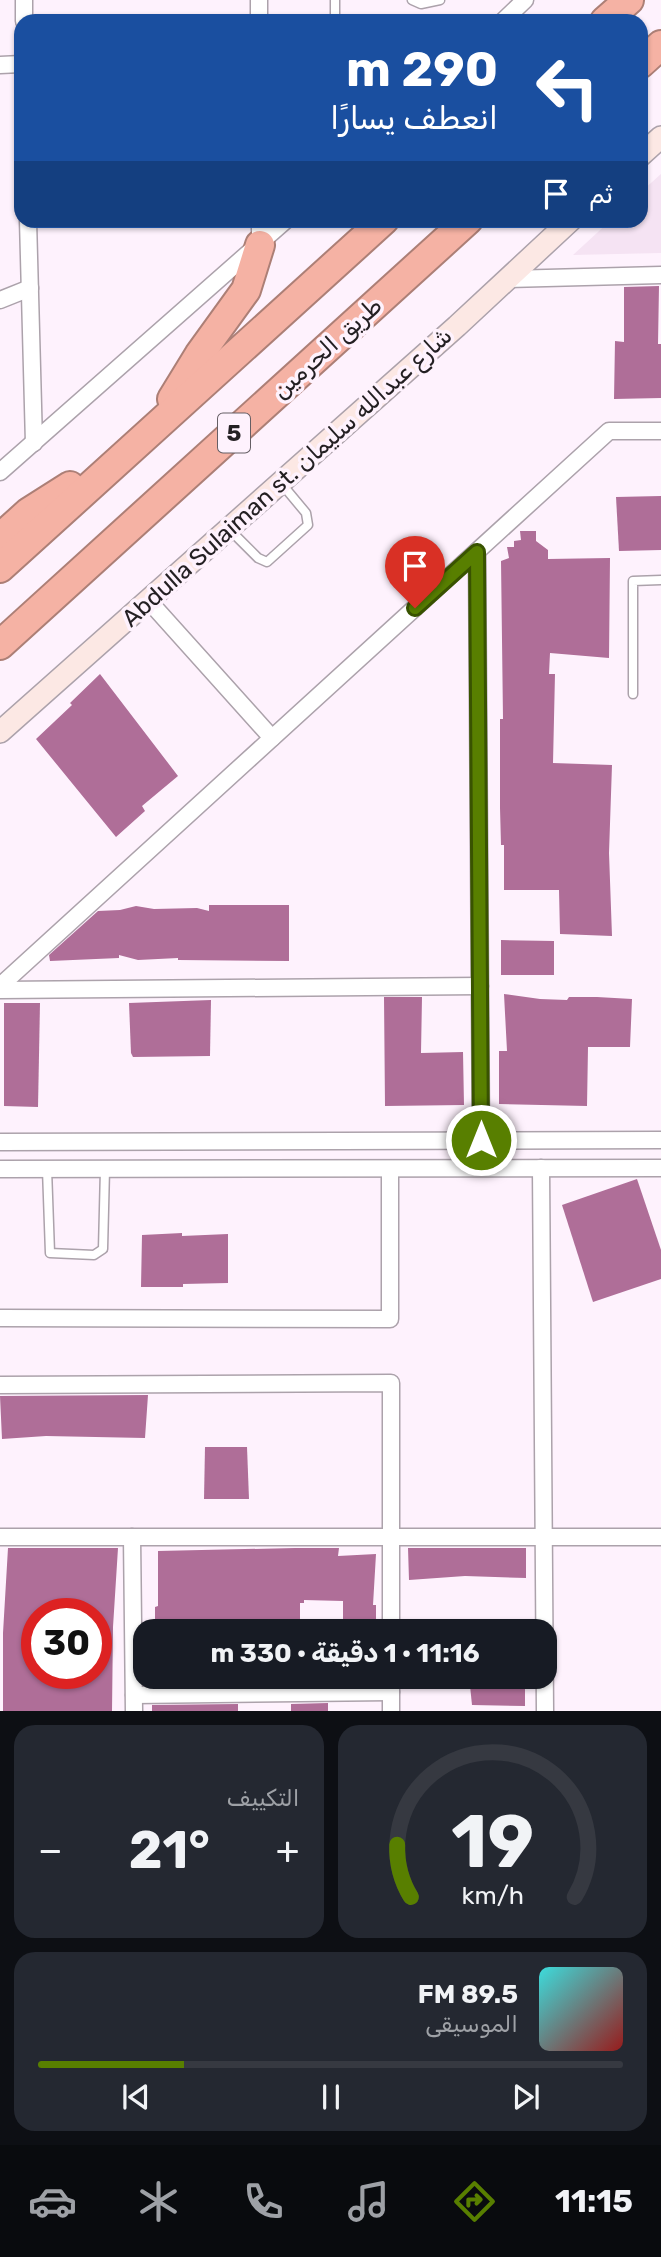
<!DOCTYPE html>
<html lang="ar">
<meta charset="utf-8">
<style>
body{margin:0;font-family:Rubik,Vazirmatn,sans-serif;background:#242831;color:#f1f3f6;direction:rtl;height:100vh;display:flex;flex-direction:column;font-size:26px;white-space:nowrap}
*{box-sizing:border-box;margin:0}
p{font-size:23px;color:#9ea1a6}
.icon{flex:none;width:38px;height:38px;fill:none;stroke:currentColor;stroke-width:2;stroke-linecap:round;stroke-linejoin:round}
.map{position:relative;height:1711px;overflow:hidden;direction:ltr}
.details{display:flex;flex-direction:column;gap:14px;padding:14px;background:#0d0f14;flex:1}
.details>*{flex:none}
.banner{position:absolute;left:14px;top:14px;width:634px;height:214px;border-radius:21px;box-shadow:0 2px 5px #0004;direction:rtl;background:#1a4fa0;color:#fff;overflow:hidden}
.speed{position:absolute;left:21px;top:1598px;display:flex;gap:14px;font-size:35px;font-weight:700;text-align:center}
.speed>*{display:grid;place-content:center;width:91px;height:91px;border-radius:50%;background:#171b24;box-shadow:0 2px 5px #0004;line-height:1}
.speed .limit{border:10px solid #d22;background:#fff;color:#111}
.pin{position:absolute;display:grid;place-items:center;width:60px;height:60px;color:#fff;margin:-72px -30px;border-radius:50% 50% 50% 0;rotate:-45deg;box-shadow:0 0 7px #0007}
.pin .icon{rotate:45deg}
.me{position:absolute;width:77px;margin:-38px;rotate:0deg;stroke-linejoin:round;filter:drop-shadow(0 0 5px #0008)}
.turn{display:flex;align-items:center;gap:24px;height:147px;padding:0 35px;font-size:32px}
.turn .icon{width:91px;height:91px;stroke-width:2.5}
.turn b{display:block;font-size:49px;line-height:60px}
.then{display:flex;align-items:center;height:66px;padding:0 35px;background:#0003;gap:14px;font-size:26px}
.big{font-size:52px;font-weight:700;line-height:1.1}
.details .card{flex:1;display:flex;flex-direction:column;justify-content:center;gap:10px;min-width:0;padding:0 24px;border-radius:21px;background:#242831}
.details .dial{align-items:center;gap:0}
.dial svg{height:182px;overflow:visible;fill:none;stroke:#363941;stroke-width:7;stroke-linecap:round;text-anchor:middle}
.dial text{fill:#f1f3f6;stroke:none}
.song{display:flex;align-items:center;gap:21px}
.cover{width:84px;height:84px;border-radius:10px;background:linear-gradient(135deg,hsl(180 70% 55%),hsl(0 70% 35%))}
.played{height:7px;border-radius:4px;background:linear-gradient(90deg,#587f00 25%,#363941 25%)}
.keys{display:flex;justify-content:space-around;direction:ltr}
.heat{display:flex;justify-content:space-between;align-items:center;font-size:38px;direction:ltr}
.details .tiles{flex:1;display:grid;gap:14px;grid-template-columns:1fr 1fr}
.card:last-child{grid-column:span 2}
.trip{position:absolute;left:133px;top:1619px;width:424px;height:70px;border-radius:21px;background:#171b24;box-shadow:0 2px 5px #0004;font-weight:700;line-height:70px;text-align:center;direction:rtl}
.tabs{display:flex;height:112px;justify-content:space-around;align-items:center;background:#090b0e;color:#9ea1a6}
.tabs .icon{width:49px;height:49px}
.tabs .current{color:#587f00}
.tabs b{font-size:32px;color:#f1f3f6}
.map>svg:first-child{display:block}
.built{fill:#f5e3f3}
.building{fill:#af6e98;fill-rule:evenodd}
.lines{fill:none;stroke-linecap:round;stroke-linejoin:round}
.lane-casing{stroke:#aca2ab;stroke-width:11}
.street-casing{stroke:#aca2ab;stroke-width:19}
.secondary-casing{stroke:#aca2ab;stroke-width:24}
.highway-casing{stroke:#ac7f76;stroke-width:32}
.lane{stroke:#fff;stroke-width:8}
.street{stroke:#fff;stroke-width:16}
.secondary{stroke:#fce8e4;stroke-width:21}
.highway{stroke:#f5b2a4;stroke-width:28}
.route-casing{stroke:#395300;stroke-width:18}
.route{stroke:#587f00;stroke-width:12}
.labels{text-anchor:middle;stroke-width:7;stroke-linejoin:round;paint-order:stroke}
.shield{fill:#fef2fd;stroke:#655e64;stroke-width:2}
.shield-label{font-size:23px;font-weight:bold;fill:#231f22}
.street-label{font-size:24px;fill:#231f22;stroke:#fef2fd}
</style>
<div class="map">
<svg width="661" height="1711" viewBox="0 0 661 1711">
<rect width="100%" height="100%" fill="#fef2fd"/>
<!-- built -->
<path class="built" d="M 661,174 L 661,253 L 573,255 L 610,221 L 640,220 L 641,192 Z"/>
<!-- building -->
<g class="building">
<path d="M 659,286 L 658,344 L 661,344 L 661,398 L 614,399 L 615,341 L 624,342 L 624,287 Z"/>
<path d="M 661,496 L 661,550 L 619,551 L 616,497 Z"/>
<path d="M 520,531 L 536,531 L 536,541 L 548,550 L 548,559 L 610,558 L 609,658 L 550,653 L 549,674 L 555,674 L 553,763 L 612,765 L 609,853 L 612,936 L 560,934 L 559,890 L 504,890 L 504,845 L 501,845 L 500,808 L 500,719 L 503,719 L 501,561 L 509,558 L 507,547 L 514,547 L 514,541 L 521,540 Z"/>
<path d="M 100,674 L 178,776 L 142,806 L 145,811 L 116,837 L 36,739 L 72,705 L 70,703 Z"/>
<path d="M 209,905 L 289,905 L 289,961 L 178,960 L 178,958 L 138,960 L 119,955 L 119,958 L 50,961 L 49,955 L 98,911 L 120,910 L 136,906 L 154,909 L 197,908 L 209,911 Z"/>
<path d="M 501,940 L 554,941 L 554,975 L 501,975 Z"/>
<path d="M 504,994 L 540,999 L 567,1000 L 569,997 L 597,997 L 632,999 L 630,1047 L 588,1047 L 587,1106 L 499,1104 L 499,1051 L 507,1051 Z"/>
<path d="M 384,997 L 422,997 L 421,1053 L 463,1052 L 464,1105 L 385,1106 Z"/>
<path d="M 211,1000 L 210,1056 L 133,1057 L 131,1053 L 129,1003 Z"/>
<path d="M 4,1003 L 40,1003 L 38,1107 L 4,1106 Z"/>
<path d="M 637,1179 L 661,1250 L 661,1279 L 593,1302 L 562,1205 Z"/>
<path d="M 182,1233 L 182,1236 L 228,1234 L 228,1283 L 183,1284 L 183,1287 L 141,1287 L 142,1235 Z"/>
<path d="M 148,1395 L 145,1438 L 46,1436 L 2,1439 L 0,1396 Z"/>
<path d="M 205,1447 L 247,1447 L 249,1499 L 204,1499 Z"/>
<path d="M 8,1548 L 118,1548 L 113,1627 L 112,1711 L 3,1711 L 3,1633 ZM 37,1614 L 96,1614 L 96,1675 L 37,1675 Z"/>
<path d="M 295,1548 L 339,1548 L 338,1556 L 376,1554 L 373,1605 L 376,1605 L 376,1631 L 343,1631 L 343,1601 L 304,1600 L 304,1603 L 300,1603 L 300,1631 L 155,1631 L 155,1607 L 158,1606 L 158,1551 Z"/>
<path d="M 408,1548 L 526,1548 L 526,1578 L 465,1576 L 409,1580 Z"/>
<path d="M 469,1676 L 525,1676 L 525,1706 L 472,1705 Z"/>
<path d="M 328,1703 L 328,1711 L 291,1711 L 291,1704 Z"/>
<path d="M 238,1704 L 238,1711 L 152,1711 L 152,1705 Z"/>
</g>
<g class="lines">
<!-- lane casing -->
<g class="lane-casing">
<g id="lane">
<path d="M 412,0 L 421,4 L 440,0"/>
<path d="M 335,21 L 335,0"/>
<path d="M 229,529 L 258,558 L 267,562 L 308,525 L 306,513 L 281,483"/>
<path d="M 633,694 L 633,581 L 661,580"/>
<path d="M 47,1169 L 50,1253 L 94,1255 L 103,1249 L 105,1169"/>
</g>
</g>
<!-- street casing -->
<g class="street-casing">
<g id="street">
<path d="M 24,0 L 24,21"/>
<path d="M 259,0 L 259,21"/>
<path d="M 503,21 L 525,0"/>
<path d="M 0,65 L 21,64"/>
<path d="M 28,220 L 34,443"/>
<path d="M 260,220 L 260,245"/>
<path d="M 508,279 L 661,275"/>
<path d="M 0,300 L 30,288"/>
<path d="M 0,472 L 286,220"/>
<path d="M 477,552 L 481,1140"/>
<path d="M 148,600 L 272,738"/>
<path d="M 0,986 L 609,431 L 661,431"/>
<path d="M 0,990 L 480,986"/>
<path d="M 0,1142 L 661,1140"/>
<path d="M 541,1168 L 545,1711"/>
<path d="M 0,1169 L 661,1168"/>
<path d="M 0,1318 L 390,1319 L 390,1169"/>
<path d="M 0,1385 L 391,1383 L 391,1631"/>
<path d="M 0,1537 L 661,1537"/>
<path d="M 132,1537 L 134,1711"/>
<path d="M 134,1695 L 391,1692"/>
<path d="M 391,1711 L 391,1676"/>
</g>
</g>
<!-- secondary casing -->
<g class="secondary-casing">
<g id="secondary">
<path d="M 640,156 L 661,137"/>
<path d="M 0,732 L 457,326 L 571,220"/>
</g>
</g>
<!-- highway casing -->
<g class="highway-casing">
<g id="highway">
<path d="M 605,21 L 629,0"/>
<path d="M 640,64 L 661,45"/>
<path d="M 172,399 L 199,355 L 246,290 L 260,245"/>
<path d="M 0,538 L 29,512 L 70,486"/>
<path d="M 0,568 L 384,220"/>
<path d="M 0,645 L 468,220"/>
</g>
</g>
<!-- lane -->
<use href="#lane" class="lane"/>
<!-- street -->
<use href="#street" class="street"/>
<!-- secondary -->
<use href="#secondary" class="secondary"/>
<!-- highway -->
<use href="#highway" class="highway"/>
</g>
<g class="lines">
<!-- route casing -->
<g class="route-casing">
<path id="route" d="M 415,608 L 477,552 L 481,1140"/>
</g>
<!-- route -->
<use href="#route" class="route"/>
</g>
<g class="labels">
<!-- shield labels -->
<rect class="shield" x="218" y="413.5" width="32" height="39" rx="5"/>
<g class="shield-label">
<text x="234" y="441">5</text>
</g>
<!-- street labels -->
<g class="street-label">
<text transform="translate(327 348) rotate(-42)" y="8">طريق الحرمين</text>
<text transform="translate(287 477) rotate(-42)" y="8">Abdulla Sulaiman st. شارع عبدالله سليمان</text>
</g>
</g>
</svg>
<div class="speed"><div class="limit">30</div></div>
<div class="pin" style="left:415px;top:608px;background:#d93025"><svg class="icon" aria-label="arrive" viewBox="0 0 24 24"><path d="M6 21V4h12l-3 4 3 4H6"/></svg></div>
<svg class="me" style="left:481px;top:1140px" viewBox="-20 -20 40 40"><circle r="17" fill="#587f00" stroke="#fff" stroke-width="3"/><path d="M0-11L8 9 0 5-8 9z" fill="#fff"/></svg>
<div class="trip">11:16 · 1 دقيقة · 330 m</div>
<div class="banner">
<div class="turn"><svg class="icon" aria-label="left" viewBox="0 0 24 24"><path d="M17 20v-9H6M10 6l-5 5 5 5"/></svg><div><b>290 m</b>انعطف يسارًا</div></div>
<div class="then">ثم<svg class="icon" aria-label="arrive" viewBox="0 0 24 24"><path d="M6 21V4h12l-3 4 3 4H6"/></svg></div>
</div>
</div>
<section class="details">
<div class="tiles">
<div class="card dial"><svg viewBox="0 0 100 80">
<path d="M14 69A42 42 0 1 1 86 69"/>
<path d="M14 69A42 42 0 0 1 8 46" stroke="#587f00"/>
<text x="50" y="56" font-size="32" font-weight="700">19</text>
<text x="50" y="72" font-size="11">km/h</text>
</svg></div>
<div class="card"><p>التكييف</p>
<div class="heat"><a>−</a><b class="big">21°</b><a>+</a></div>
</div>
<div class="card">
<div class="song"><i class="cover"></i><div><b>89.5 FM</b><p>الموسيقى</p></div></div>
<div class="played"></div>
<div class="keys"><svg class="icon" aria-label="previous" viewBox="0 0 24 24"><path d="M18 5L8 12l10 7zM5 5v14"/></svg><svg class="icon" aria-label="pause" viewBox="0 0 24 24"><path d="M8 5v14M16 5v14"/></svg><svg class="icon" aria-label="next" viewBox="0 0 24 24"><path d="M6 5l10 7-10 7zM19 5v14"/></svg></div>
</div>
</div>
</section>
<nav class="tabs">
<b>11:15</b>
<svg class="icon current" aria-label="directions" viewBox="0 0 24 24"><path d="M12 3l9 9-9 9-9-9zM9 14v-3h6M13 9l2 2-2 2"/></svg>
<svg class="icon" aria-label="music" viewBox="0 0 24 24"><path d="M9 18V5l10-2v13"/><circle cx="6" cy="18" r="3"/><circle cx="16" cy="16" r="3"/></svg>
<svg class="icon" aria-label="phone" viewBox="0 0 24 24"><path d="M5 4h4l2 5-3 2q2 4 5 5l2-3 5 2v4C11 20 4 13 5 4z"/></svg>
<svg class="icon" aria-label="climate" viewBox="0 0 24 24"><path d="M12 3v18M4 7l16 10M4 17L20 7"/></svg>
<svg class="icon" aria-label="car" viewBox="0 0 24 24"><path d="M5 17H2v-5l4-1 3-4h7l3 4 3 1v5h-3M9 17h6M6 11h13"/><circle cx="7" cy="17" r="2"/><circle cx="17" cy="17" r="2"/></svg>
</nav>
